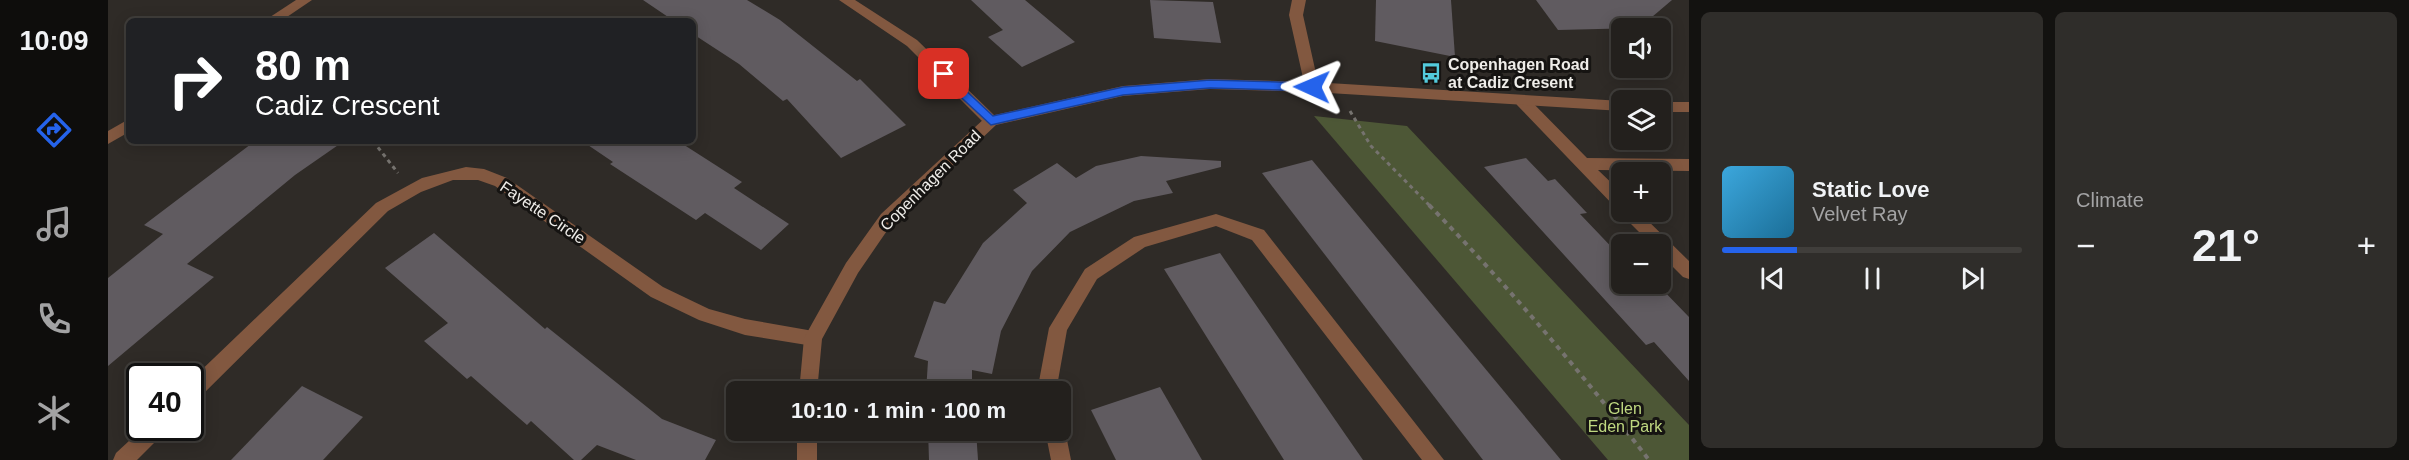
<!DOCTYPE html>
<meta charset="utf-8">
<style>
body{margin:0;font-family:Arial,sans-serif;background:#2f2d2a;color:#f1f3f6;height:100vh;display:flex;flex-direction:column;font-size:22px;white-space:nowrap}
*{box-sizing:border-box;margin:0}
p{font-size:20px;color:#a3a3a4}
.icon{flex:none;width:33px;height:33px;fill:none;stroke:currentColor;stroke-width:2;stroke-linecap:round;stroke-linejoin:round}
.map{position:relative;flex:1;overflow:hidden}
.side{display:flex;flex-direction:column;gap:12px;padding:12px;background:#131210;width:720px}
.side>*{flex:none}
.guide{position:absolute;left:18px;top:18px;width:570px;height:126px;border-radius:9px;box-shadow:0 3px 15px #0003,0 0 0 2px #403e3b;background:#202124;color:#fff;overflow:hidden}
.fabs{position:absolute;left:1503px;top:18px;display:grid;gap:12px}
.fabs a{display:grid;place-items:center;width:60px;height:60px;border-radius:9px;background:#23201d;box-shadow:0 3px 15px #0003,0 0 0 2px #403e3b;font-size:30px}
.speed{position:absolute;left:18px;top:363px;display:flex;gap:12px;font-size:30px;font-weight:700;text-align:center}
.speed>*{display:grid;place-content:center;width:78px;height:78px;border-radius:50%;background:#23201d;box-shadow:0 3px 15px #0003,0 0 0 2px #403e3b;line-height:1}
.speed .limit{border:3px solid #111;border-radius:9px;background:#fff;color:#111}
.pin{position:absolute;display:grid;place-items:center;width:51px;height:51px;color:#fff;margin:-26px;border-radius:12px;box-shadow:0 3px 9px #0006}
.me{position:absolute;width:66px;margin:-33px;rotate:271deg;stroke-linejoin:round;filter:drop-shadow(0 0 4px #0008)}
.turn{display:flex;align-items:center;gap:21px;height:126px;padding:0 30px;font-size:27px}
.turn .icon{width:78px;height:78px;stroke-width:2.5}
.turn b{display:block;font-size:42px;line-height:51px}
.big{font-size:45px;font-weight:700;line-height:1.1}
.side .card{flex:1;display:flex;flex-direction:column;justify-content:center;gap:9px;min-width:0;padding:0 21px;border-radius:9px;background:#2f2d2a}
.song{display:flex;align-items:center;gap:18px}
.cover{width:72px;height:72px;border-radius:9px;background:linear-gradient(135deg,hsl(200 70% 55%),hsl(200 70% 35%))}
.played{height:6px;border-radius:3px;background:linear-gradient(90deg,#2563eb 25%,#403e3b 25%)}
.keys{display:flex;justify-content:space-around;direction:ltr}
.heat{display:flex;justify-content:space-between;align-items:center;font-size:33px;direction:ltr}
.side .tiles{flex:1;display:grid;gap:12px;grid-template-columns:repeat(2,1fr)}
.trip{position:absolute;left:618px;top:381px;width:345px;height:60px;border-radius:9px;background:#23201d;box-shadow:0 3px 15px #0003,0 0 0 2px #403e3b;font-weight:700;line-height:60px;text-align:center}
main{display:flex;flex:1;min-height:0}
.dock{display:flex;flex-direction:column;width:108px;justify-content:space-around;align-items:center;background:#0e0d0c;color:#a3a3a4}
.dock .icon{width:42px;height:42px}
.dock .selected{color:#2563eb}
.dock b{font-size:27px;color:#f1f3f6}
.map>svg:first-child{display:block}
.green{fill:#4d5736}
.building{fill:#605b60}
.lines{fill:none;stroke-linecap:round;stroke-linejoin:round}
.path-far1{stroke:#76736f;stroke-width:3;stroke-dasharray:4 4;stroke-linecap:butt}
.path{stroke:#76736f;stroke-width:4;stroke-dasharray:5 5;stroke-linecap:butt}
.service{fill:#825840;fill-rule:evenodd}
.minor{fill:#825840;fill-rule:evenodd}
.tertiary{fill:#825840;fill-rule:evenodd}
.route{fill:#2563eb;stroke:#184099;stroke-width:1.5}
.labels{text-anchor:middle;stroke-width:6;stroke-linejoin:round;paint-order:stroke}
.poi-label{font-size:16px;font-weight:bold;fill:#efede9;stroke:#161412;text-anchor:start}
.street-label{font-size:16px;fill:#efede9;stroke:#161412}
.park-label{font-size:16px;fill:#bfd880;stroke:#161412}
</style>
<main>
<nav class="dock">
<b>10:09</b>
<svg class="icon selected" aria-label="directions" viewBox="0 0 24 24"><path d="M12 3l9 9-9 9-9-9zM9 14v-3h6M13 9l2 2-2 2"/></svg>
<svg class="icon" aria-label="music" viewBox="0 0 24 24"><path d="M9 18V5l10-2v13"/><circle cx="6" cy="18" r="3"/><circle cx="16" cy="16" r="3"/></svg>
<svg class="icon" aria-label="phone" viewBox="0 0 24 24"><path d="M5 4h4l2 5-3 2q2 4 5 5l2-3 5 2v4C11 20 4 13 5 4z"/></svg>
<svg class="icon" aria-label="climate" viewBox="0 0 24 24"><path d="M12 3v18M4 7l16 10M4 17L20 7"/></svg>
</nav>
<div class="map">
<svg width="1581" height="460" viewBox="0 0 1581 460">
<rect width="100%" height="100%" fill="#2f2b27"/>
<!-- green -->
<path class="green" d="M 1206,116 L 1299,126 L 1581,425 L 1581,460 L 1500,460 Z"/>
<!-- building -->
<g class="building">
<path d="M 535,0 L 639,0 L 672,20 L 749,81 L 752,79 L 798,125 L 733,158 L 679,99 L 675,101 L 631,64 L 585,34 L 585,21 L 566,21 Z"/>
<path d="M 863,0 L 917,0 L 967,42 L 914,67 L 880,37 L 895,30 Z"/>
<path d="M 1042,0 L 1105,2 L 1113,43 L 1046,38 Z"/>
<path d="M 1268,0 L 1343,0 L 1347,57 L 1267,41 Z"/>
<path d="M 1428,0 L 1564,0 L 1531,28 L 1450,30 Z"/>
<path d="M 147,141 L 236,141 L 187,175 L 79,264 L 106,277 L 0,366 L 0,278 L 55,234 L 36,225 Z"/>
<path d="M 474,141 L 570,141 L 634,182 L 626,188 L 681,224 L 653,250 L 597,213 L 588,220 L 502,164 L 505,162 Z"/>
<path d="M 1033,156 L 1113,161 L 1113,167 L 1058,181 L 1065,193 L 1026,201 L 962,232 L 924,271 L 893,331 L 884,374 L 864,370 L 864,392 L 818,392 L 820,361 L 806,357 L 826,301 L 837,304 L 875,243 L 919,203 L 905,190 L 949,163 L 968,178 L 988,166 Z"/>
<path d="M 1418,158 L 1440,181 L 1447,179 L 1479,213 L 1472,214 L 1514,258 L 1514,284 L 1549,284 L 1581,317 L 1581,381 L 1546,342 L 1538,345 L 1376,167 Z"/>
<path d="M 1204,160 L 1453,460 L 1375,460 L 1154,173 Z"/>
<path d="M 326,233 L 437,329 L 439,327 L 554,419 L 608,440 L 597,460 L 528,460 L 489,445 L 473,460 L 466,460 L 423,421 L 419,425 L 363,376 L 359,379 L 316,341 L 340,323 L 277,268 Z"/>
<path d="M 1112,253 L 1255,460 L 1176,460 L 1056,269 Z"/>
<path d="M 194,386 L 255,417 L 215,460 L 123,460 Z"/>
<path d="M 1052,387 L 1094,460 L 1008,460 L 983,410 Z"/>
<path d="M 820,430 L 868,430 L 870,460 L 821,460 Z"/>
</g>
<g class="lines">
<!-- path-far1 -->
<g class="path-far1">
<path d="M 1242,111 L 1263,146 L 1323,207"/>
<path d="M 265,141 L 290,173"/>
</g>
<!-- path -->
<path class="path" d="M 1321,205 C 1400,286 1472,371 1541,460"/>
<!-- service -->
<g class="service">
<path d="M 1414,96 L 1419,97 L 1479,158 L 1581,159 L 1581,171 L 1490,170 L 1514,193 L 1514,210 L 1508,208 L 1409,105 L 1407,101 L 1409,97 Z"/>
<path d="M 1514,211 L 1531,212 L 1581,261 L 1581,279 L 1575,277 L 1552,254 L 1552,244 L 1543,244 L 1515,216 Z"/>
<path d="M 1108,214 L 1156,230 L 1336,460 L 1314,460 L 1144,240 L 1108,226 L 1037,247 L 989,279 L 959,330 L 948,392 L 929,392 L 941,328 L 977,269 L 1026,237 Z"/>
<path d="M 952,423 L 957,430 L 963,460 L 943,460 L 937,430 L 952,430 Z"/>
</g>
<!-- minor -->
<g class="minor">
<path d="M 188,0 L 204,0 L 173,21 L 156,21 Z"/>
<path d="M 731,0 L 747,0 L 809,40 L 888,117 L 890,121 L 888,125 L 878,125 L 799,46 Z"/>
<path d="M 1184,0 L 1198,0 L 1195,15 L 1211,87 L 1204,92 L 1197,87 L 1181,15 Z"/>
<path d="M 21,119 L 21,132 L 0,144 L 0,131 Z"/>
<path d="M 358,167 L 376,169 L 399,178 L 555,287 L 601,309 L 637,319 L 711,332 L 714,338 L 711,344 L 705,346 L 637,335 L 591,320 L 543,297 L 387,186 L 370,180 L 345,180 L 313,192 L 280,211 L 89,400 L 82,402 L 82,381 L 268,203 L 314,178 Z"/>
<path d="M 35,428 L 58,428 L 55,434 L 29,460 L 5,460 L 8,453 Z"/>
</g>
<!-- tertiary -->
<g class="tertiary">
<path d="M 1102,79 L 1204,82 L 1514,101 L 1514,111 L 1204,92 L 1102,89 L 1015,96 L 888,125 L 785,222 L 750,273 L 714,339 L 709,392 L 691,392 L 696,338 L 738,263 L 773,214 L 878,117 L 1015,86 Z"/>
<rect x="1552" y="102" width="29" height="10"/>
<rect x="689" y="430" width="20" height="30"/>
</g>
</g>
<!-- route -->
<path class="route" d="M 836,70 L 885,116 L 1015,87 L 1102,80 L 1204,83 L 1210,87 L 1204,91 L 1102,88 L 1015,95 L 883,125 L 831,77 L 830,74 Z"/>
<!-- icons -->
<defs>
<g id="bus-bare" transform="scale(1.62)"><path d="M-5-6H5V4H4V6H2V4H-2V6H-4V4H-5ZM-3.5-4V0h7V-4ZM-3.5 1.2v1.5H-2V1.2ZM2 1.2v1.5H3.5V1.2Z" fill="#53cadc" stroke="#161412" stroke-width="2.5" paint-order="stroke"/></g>
</defs>
<g fill-rule="evenodd">
<use href="#bus-bare" x="1323" y="73"/>
</g>
<g class="labels">
<!-- poi labels -->
<g class="poi-label">
<text x="1340" y="70">Copenhagen Road<tspan x="1340" dy="18">at Cadiz Cresent</tspan></text>
</g>
<!-- street labels -->
<g class="street-label">
<text transform="translate(822 180) rotate(-45)" y="6">Copenhagen Road</text>
<text transform="translate(435 212) rotate(34)" y="6">Fayette Circle</text>
</g>
<!-- park labels -->
<g class="park-label">
<text x="1517" y="414">Glen<tspan x="1517" dy="18">Eden Park</tspan></text>
</g>
</g>
</svg>
<div class="fabs">
<a><svg class="icon" aria-label="sound" viewBox="0 0 24 24"><path d="M4 9h4l5-4v14l-5-4H4zM17 9q2 3 0 6"/></svg></a>
<a><svg class="icon" aria-label="layers" viewBox="0 0 24 24"><path d="M12 4l9 5-9 5-9-5zM3 14l9 5 9-5"/></svg></a>
<a>+</a>
<a>−</a>
</div>
<div class="speed"><div class="limit">40</div></div>
<div class="pin" style="left:836px;top:74px;background:#d93025"><svg class="icon" aria-label="arrive" viewBox="0 0 24 24"><path d="M6 21V4h12l-3 4 3 4H6"/></svg></div>
<svg class="me" style="left:1204px;top:87px" viewBox="-20 -20 40 40"><path d="M0-17L14 15 0 8-14 15z" fill="#2563eb" stroke="#fff" stroke-width="4"/></svg>
<div class="trip">10:10 · 1 min · 100 m</div>
<div class="guide">
<div class="turn"><svg class="icon" aria-label="right" viewBox="0 0 24 24"><path d="M7 20v-9h11M14 6l5 5-5 5"/></svg><div><b>80 m</b>Cadiz Crescent</div></div>
</div>
</div>
<section class="side">
<div class="tiles">
<div class="card">
<div class="song"><i class="cover"></i><div><b>Static Love</b><p>Velvet Ray</p></div></div>
<div class="played"></div>
<div class="keys"><svg class="icon" aria-label="previous" viewBox="0 0 24 24"><path d="M18 5L8 12l10 7zM5 5v14"/></svg><svg class="icon" aria-label="pause" viewBox="0 0 24 24"><path d="M8 5v14M16 5v14"/></svg><svg class="icon" aria-label="next" viewBox="0 0 24 24"><path d="M6 5l10 7-10 7zM19 5v14"/></svg></div>
</div>
<div class="card"><p>Climate</p>
<div class="heat"><a>−</a><b class="big">21°</b><a>+</a></div>
</div>
</div>
</section>
</main>
